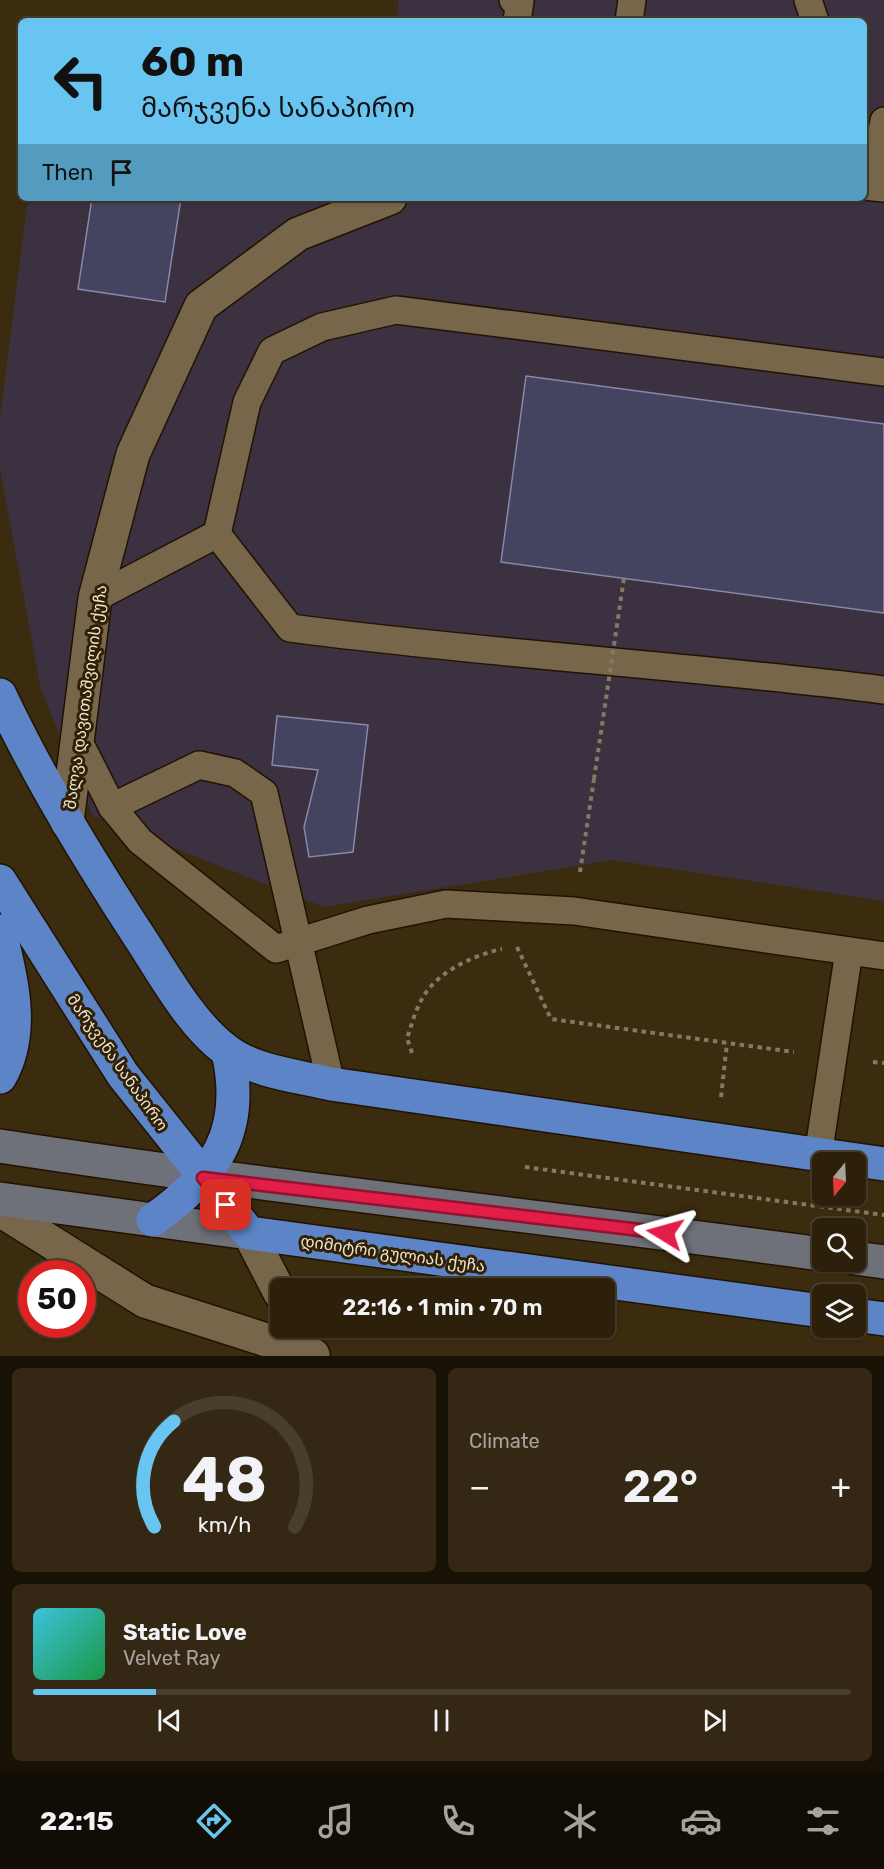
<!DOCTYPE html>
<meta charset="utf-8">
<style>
body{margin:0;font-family:Rubik,"Noto Sans Georgian",sans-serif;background:#342814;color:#f1f3f6;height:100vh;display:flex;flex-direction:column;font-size:22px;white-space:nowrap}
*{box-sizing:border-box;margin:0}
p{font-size:20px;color:#a6a39d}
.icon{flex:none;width:33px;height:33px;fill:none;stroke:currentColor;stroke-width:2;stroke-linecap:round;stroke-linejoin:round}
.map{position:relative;height:1356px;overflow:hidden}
.side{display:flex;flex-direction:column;gap:12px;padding:12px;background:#181206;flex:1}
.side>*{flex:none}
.hud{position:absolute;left:18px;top:18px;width:849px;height:183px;border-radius:9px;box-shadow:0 2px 4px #0004,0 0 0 2px #483e2c;background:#68c4f0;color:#111;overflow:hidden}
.needle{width:39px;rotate:198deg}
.fabs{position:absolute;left:812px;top:1152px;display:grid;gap:12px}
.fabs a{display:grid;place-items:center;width:54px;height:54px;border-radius:9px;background:#2c200b;box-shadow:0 2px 4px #0004,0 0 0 2px #483e2c;font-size:30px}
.speed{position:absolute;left:18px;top:1260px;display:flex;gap:12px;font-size:30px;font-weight:700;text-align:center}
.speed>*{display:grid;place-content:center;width:78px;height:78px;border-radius:50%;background:#2c200b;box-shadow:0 2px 4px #0004,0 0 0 2px #483e2c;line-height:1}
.speed .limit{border:9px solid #d22;background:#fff;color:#111}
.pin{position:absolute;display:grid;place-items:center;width:51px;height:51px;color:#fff;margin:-26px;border-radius:12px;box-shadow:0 3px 9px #0006}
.me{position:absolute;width:66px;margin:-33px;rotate:278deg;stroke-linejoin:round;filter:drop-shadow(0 0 4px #0008)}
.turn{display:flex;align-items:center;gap:21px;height:126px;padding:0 24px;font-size:27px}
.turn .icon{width:78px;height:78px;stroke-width:2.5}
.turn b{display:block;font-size:42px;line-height:51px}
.then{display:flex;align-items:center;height:57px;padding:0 24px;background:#0003;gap:12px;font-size:22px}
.big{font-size:45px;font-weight:600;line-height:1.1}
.side .card{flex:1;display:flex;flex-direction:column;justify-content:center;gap:9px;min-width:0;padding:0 21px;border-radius:9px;background:#342814}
.side .dial{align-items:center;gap:0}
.dial svg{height:156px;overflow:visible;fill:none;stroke:#483e2c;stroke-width:7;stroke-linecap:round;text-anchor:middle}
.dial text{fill:#f1f3f6;stroke:none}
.song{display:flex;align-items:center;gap:18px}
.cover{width:72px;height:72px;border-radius:9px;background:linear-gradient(135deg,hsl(190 70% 55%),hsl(140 70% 35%))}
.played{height:6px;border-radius:3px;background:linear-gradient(90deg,#68c4f0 15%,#483e2c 15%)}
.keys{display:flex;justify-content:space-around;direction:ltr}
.heat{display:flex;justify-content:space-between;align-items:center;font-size:33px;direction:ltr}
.side .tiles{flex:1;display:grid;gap:12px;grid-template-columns:1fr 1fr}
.card:last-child{grid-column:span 2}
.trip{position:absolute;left:270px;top:1278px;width:345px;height:60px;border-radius:9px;background:#2c200b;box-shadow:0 2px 4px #0004,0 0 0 2px #483e2c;font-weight:600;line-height:60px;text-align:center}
.tab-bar{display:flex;height:96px;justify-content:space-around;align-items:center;background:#120d04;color:#a6a39d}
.tab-bar .icon{width:42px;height:42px}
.tab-bar .current{color:#68c4f0}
.tab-bar b{font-size:27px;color:#f1f3f6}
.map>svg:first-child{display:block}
.industrial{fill:#3b3140}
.building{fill:#444461;stroke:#8788a8;stroke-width:1.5}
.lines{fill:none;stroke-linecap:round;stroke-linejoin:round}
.service-casing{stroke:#211300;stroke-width:30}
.minor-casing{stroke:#211300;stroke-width:36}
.secondary-casing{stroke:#211300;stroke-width:36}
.trunk-casing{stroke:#211300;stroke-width:36}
.path{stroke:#867962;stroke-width:4;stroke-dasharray:4.5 4.5;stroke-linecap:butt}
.service{stroke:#78664a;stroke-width:27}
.minor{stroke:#78664a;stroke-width:33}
.secondary{stroke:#6e7179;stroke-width:33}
.trunk{stroke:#5c84c7;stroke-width:33}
.path-bridge{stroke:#867962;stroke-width:4;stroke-dasharray:4.5 4.5;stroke-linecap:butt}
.route-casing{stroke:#92132f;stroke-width:15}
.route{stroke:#e11d48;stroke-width:10}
.labels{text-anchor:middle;stroke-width:6;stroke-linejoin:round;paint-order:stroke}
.street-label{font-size:16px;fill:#eee4d4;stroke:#302105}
</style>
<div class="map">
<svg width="884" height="1356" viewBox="0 0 884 1356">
<rect width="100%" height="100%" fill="#3b2b0f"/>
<!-- industrial -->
<path class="industrial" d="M 399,0 L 884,0 L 884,901 L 612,860 L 324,907 L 93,816 L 41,690 L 0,469 L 0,417 L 28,198 L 864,198 L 864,21 L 396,21 Z"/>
<!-- building -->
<g class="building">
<path d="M 92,198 L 181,198 L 165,302 L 78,289 Z"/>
<path d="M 526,376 L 884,424 L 884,613 L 501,562 Z"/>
<path d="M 277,716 L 368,725 L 353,852 L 309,857 L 304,827 L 318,770 L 272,765 Z"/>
</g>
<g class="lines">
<!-- service casing -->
<g class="service-casing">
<g id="service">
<path d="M 513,0 L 520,1 L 517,21"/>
<path d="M 808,0 L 815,21"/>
<path d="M 629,21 L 632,0"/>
<path d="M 872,184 L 884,121"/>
<path d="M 217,534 L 290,628 C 487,654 686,665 884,690"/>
<path d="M 95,598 L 217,534 L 247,402 L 272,351 L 322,327 L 396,310 L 884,372"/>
<path d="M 78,740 L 112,807 L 140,841 L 276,949 L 368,920 L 446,904 L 574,911 L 884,956"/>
<path d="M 112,807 L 199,765 L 235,773 L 264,793 L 331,1084"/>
<path d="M 818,1156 L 849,951"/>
</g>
</g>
<!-- minor casing -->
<g class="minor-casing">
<g id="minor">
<path d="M 864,183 L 884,185"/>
<path d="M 67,822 L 95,598 L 133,454 L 201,306 L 298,234 L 390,198"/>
<path d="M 0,1210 L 145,1301 L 313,1355"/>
<path d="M 249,1233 L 280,1293"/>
</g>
</g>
<!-- secondary casing -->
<g class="secondary-casing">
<g id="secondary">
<path d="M 0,1146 C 273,1188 548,1217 822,1254"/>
<path d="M 0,1199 L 249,1233"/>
<path d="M 855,1258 L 884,1262"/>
</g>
</g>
<!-- trunk casing -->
<g class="trunk-casing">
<g id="trunk">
<path d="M 0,695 C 41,782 91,863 144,944 C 167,980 192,1025 227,1051 C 255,1072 298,1076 331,1084 L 884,1164"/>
<path d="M 0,881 L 123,1075 L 249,1233 L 822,1311"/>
<path d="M 0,931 C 11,979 26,1031 0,1077"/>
<path d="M 153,1220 C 216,1175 246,1131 228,1052"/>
<path d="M 855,1315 L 884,1319"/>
</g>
</g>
<!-- path -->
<g class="path">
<path d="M 580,872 L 594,779"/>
<path d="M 517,947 L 551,1019 L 794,1052"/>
<path d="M 412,1053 L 407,1038 C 412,1024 416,1007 425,994 C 441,970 475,955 502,949"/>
<path d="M 873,1062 L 884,1063"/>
<path d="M 721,1097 L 727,1043"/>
<path d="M 525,1167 L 884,1215"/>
</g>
<!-- service -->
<use href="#service" class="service"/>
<!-- minor -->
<use href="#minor" class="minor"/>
<!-- secondary -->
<use href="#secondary" class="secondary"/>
<!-- trunk -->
<use href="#trunk" class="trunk"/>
<!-- path-bridge -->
<path class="path-bridge" d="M 594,779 L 624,578"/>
</g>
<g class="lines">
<!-- route casing -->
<g class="route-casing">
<path id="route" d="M 226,1205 L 203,1178 L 665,1233"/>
</g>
<!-- route -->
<use href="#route" class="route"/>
</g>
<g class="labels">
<!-- street labels -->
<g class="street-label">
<text transform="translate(85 697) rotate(-82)" y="6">შალვა დავითაშვილის ქუჩა</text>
<text transform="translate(118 1062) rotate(55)" y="6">მარჯვენა სანაპირო</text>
<text transform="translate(393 1253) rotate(8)" y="6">დიმიტრი გულიას ქუჩა</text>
</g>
</g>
</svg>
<div class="fabs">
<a><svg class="needle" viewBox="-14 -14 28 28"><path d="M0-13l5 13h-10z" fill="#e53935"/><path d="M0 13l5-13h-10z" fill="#a6a39d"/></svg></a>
<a><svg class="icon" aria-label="search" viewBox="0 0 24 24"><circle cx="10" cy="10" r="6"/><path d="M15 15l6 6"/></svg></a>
<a><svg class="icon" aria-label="layers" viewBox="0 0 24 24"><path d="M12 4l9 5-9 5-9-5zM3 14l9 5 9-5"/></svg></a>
</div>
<div class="speed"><div class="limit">50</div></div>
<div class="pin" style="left:226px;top:1205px;background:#d93025"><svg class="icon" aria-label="arrive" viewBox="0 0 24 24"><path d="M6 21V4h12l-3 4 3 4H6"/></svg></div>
<svg class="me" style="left:665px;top:1233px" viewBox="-20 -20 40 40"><path d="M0-17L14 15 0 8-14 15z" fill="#e11d48" stroke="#fff" stroke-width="4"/></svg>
<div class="trip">22:16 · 1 min · 70 m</div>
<div class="hud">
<div class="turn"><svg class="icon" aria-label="left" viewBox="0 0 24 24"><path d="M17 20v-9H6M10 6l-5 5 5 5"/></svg><div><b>60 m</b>მარჯვენა სანაპირო</div></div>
<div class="then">Then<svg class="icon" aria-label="arrive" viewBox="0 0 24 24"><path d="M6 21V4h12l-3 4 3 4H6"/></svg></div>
</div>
</div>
<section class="side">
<div class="tiles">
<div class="card dial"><svg viewBox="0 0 100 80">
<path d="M14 69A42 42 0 1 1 86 69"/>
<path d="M14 69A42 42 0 0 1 24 15" stroke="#68c4f0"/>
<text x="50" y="56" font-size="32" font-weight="700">48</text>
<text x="50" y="72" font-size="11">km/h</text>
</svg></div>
<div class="card"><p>Climate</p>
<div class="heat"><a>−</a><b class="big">22°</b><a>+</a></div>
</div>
<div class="card">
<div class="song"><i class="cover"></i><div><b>Static Love</b><p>Velvet Ray</p></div></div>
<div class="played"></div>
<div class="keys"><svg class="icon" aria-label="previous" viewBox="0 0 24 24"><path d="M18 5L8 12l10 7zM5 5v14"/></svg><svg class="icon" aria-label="pause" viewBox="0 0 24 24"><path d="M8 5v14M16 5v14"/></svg><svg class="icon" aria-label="next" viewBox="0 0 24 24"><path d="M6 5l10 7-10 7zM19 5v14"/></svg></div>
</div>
</div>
</section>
<nav class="tab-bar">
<b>22:15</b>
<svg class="icon current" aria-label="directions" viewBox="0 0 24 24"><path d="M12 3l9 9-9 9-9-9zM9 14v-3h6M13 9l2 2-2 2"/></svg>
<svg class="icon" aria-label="music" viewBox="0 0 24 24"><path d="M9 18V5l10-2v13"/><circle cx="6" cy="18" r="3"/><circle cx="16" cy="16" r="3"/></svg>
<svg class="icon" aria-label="phone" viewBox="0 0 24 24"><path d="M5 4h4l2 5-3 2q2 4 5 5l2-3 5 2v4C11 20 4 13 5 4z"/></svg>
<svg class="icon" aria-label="climate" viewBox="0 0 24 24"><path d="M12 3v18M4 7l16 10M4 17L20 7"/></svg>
<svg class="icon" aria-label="car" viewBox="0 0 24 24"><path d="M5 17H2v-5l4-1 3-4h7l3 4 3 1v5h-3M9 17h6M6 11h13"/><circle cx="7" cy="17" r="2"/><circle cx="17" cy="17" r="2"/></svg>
<svg class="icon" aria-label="filters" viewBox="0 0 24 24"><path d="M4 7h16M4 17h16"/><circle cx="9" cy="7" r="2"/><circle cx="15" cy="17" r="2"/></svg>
</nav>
